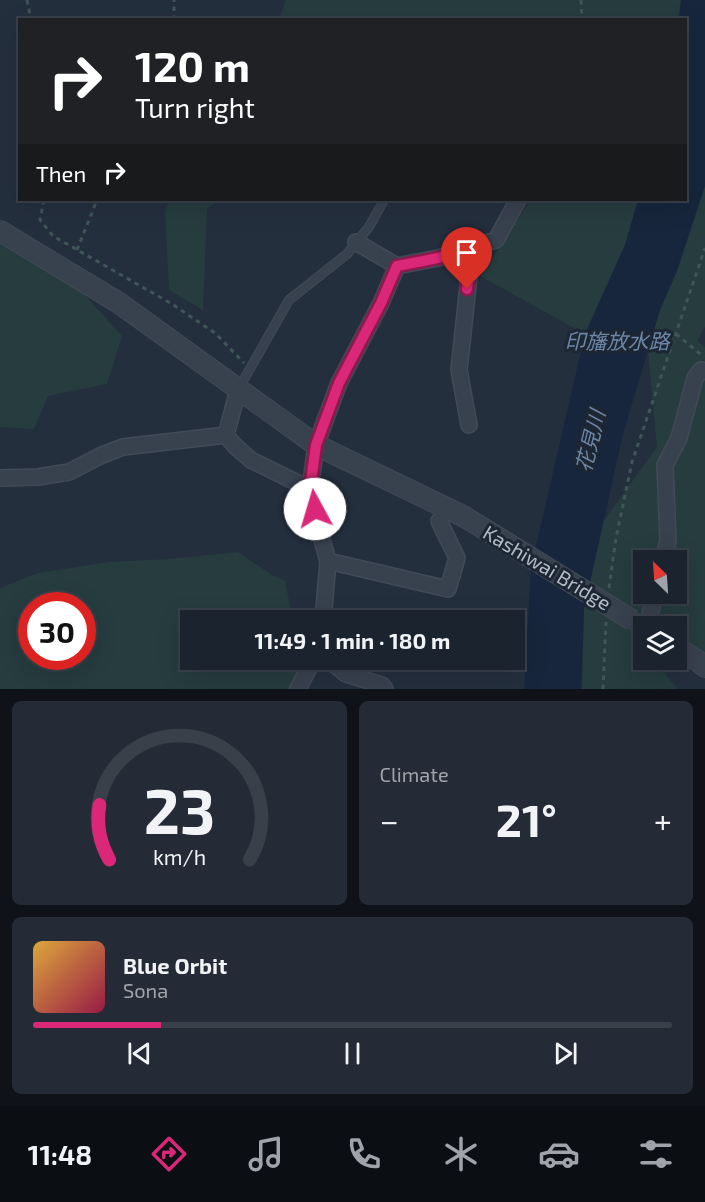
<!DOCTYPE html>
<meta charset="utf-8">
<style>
body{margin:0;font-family:"Exo 2","Noto Sans JP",sans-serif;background:#242b36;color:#f1f3f6;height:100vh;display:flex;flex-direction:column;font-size:22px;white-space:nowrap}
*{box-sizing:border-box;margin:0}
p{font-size:20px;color:#a0a4aa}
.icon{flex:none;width:33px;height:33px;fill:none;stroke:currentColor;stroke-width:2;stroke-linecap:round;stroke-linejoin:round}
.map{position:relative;height:689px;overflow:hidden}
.details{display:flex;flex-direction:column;gap:12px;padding:12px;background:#0f1319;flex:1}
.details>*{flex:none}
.top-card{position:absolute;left:18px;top:18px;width:669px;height:183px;border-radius:0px;box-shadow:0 6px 24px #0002,0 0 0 2px #39404a;background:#202124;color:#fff;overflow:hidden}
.needle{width:39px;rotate:335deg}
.fabs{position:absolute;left:633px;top:550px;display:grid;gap:12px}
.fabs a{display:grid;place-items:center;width:54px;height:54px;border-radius:0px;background:#1b232e;box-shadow:0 6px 24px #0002,0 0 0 2px #39404a;font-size:30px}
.speed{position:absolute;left:18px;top:592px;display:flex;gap:12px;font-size:30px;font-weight:700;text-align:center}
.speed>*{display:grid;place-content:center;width:78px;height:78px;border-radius:50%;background:#1b232e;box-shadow:0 6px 24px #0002,0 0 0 2px #39404a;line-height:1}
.speed .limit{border:9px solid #d22;background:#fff;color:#111}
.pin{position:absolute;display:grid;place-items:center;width:51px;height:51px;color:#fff;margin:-62px -26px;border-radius:50% 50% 50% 0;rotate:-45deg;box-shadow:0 0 6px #0007}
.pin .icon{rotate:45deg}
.me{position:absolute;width:66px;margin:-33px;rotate:354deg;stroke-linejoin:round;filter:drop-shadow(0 0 4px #0008)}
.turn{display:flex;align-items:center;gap:21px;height:126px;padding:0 18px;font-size:27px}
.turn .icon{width:78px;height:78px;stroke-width:2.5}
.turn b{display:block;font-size:42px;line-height:51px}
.then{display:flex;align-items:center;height:57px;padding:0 18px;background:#0003;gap:12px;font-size:22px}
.big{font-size:45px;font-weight:700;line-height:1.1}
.details .widget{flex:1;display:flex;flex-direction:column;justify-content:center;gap:9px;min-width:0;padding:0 21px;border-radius:9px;background:#242b36}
.details .dial{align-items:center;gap:0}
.dial svg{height:156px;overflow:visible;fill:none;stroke:#39404a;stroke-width:7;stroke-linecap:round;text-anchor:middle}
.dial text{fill:#f1f3f6;stroke:none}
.song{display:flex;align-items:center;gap:18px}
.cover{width:72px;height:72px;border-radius:9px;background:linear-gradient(135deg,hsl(40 70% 55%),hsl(340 70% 35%))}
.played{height:6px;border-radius:3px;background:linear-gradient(90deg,#db2777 20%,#39404a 20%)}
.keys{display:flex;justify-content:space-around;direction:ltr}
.heat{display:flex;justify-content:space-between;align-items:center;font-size:33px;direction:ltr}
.details .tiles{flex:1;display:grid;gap:12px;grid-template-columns:1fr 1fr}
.widget:last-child{grid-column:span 2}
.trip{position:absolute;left:180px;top:610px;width:345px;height:60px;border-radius:0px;background:#1b232e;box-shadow:0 6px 24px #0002,0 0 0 2px #39404a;font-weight:700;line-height:60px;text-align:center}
.tabs{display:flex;height:96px;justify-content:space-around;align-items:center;background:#0b0e12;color:#a0a4aa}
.tabs .icon{width:42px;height:42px}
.tabs .current{color:#db2777}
.tabs b{font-size:27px;color:#f1f3f6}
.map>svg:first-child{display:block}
.green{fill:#263c3f;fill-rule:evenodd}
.water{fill:#17263c}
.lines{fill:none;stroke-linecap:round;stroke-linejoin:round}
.service-casing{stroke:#414a57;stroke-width:10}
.minor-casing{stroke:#414a57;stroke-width:18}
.tertiary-casing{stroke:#414a57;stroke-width:22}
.path{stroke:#3f5557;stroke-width:3;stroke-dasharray:4.5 4.5;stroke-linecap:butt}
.service{stroke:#38414e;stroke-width:8}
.minor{stroke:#38414e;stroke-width:15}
.tertiary{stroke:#38414e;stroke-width:20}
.tertiary-bridge-casing{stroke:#414a57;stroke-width:22;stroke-linecap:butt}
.tertiary-bridge{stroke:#38414e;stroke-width:20}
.route-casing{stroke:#8e194d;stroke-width:15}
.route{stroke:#db2777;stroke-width:10}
.labels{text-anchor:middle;stroke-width:6;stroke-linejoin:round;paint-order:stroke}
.street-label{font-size:20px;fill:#b4bcc9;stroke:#1d2633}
.water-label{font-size:21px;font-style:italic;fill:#6d86a8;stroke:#1d2633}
</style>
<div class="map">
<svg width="705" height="689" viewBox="0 0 705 689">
<rect width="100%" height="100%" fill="#242f3e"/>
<!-- green -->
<g class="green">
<path d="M 286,0 L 681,0 L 678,20 L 279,19 Z"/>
<path d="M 705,184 L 705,327 L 697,341 L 705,347 L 705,660 L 698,661 L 664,673 L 678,689 L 582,689 L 584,609 L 603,522 L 657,447 L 648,350 L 669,270 ZM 644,561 L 676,561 L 676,594 L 644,594 ZM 644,627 L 676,627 L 676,660 L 644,660 Z"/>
<path d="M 170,200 L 219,200 L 207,209 L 203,310 L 169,290 L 165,211 Z"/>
<path d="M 531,200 L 638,200 L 625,245 L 585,334 L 480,276 Z"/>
<path d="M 0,233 L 38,244 L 122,336 L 107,384 L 48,396 L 34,429 L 0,427 Z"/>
<path d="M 238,552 L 272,575 L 285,581 L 293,621 L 190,621 L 190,660 L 311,660 L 289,689 L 0,689 L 0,588 L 38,573 L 109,562 L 169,559 ZM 32,606 L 82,606 L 82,657 L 32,657 Z"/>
</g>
<!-- water -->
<path class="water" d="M 681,0 L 705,0 L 705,186 L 677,271 L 660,310 L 623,434 L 584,609 L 581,689 L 524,689 L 531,568 L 585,334 L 625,245 L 638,200 L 686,200 L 686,20 L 679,19 Z"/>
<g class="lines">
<!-- service casing -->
<g class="service-casing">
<path id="service" d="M 239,388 L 289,300 L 347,254 L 369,227 L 384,200"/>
</g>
<!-- minor casing -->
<g class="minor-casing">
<g id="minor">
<path d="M 356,242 L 397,266"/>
<path d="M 238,390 L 226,435 L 234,445 L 251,460 L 310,489"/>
<path d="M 469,425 L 459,370 L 472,248"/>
<path d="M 0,478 L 38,477 L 69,472 L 102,455 L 123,447 L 226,435"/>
<path d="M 328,561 L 448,589 L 457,558 L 439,521"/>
<path d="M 663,561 L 668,541 L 665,465 L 679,438 L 695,378 L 701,370 L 705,371"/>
<path d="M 323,621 L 328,561 L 319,529 L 310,489 L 316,445 L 339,383 L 381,303 L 397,266 L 438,258 L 496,240 L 518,200"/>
<path d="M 647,627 L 655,594"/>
<path d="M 329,660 L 346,674 L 382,685 L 385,689"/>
<path d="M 298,689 L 313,660"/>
</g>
</g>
<!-- tertiary casing -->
<g class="tertiary-casing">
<g id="tertiary">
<path d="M 0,231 L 119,303 L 316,445 L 463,516"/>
<path d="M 676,647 L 698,661 L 705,667"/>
</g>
</g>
<!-- path -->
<g class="path">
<path d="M 27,0 L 31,20"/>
<path d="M 581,0 L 582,20"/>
<path d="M 174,20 L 174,0"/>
<path d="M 44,200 L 40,220 L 53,236 L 172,304 L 215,333 L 244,363"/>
<path d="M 77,250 L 97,200"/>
<path d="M 676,334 L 704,357"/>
<path d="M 609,588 L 616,538 L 632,462 L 705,248"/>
<path d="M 603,689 L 606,622"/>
</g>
<!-- service -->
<use href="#service" class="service"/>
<!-- minor -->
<use href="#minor" class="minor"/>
<!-- tertiary -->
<use href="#tertiary" class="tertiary"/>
<!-- tertiary-bridge casing -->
<g class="tertiary-bridge-casing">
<path id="tertiary-bridge" d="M 463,516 L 632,620"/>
</g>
<!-- tertiary-bridge -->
<use href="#tertiary-bridge" class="tertiary-bridge"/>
</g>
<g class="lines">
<!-- route casing -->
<g class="route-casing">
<path id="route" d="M 315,509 L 310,489 L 316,445 L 339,383 L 381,303 L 397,266 L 438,258 L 472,248 L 467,289"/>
</g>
<!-- route -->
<use href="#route" class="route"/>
</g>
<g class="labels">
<!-- street labels -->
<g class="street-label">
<text transform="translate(547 568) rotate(31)" y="7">Kashiwai Bridge</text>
</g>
<!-- water labels -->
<g class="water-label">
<text x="617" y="349">印旛放水路</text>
<text transform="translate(591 441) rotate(-76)" y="7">花見川</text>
</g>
</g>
</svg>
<div class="fabs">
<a><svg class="needle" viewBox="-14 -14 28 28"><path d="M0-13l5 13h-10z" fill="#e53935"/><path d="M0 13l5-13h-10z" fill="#a0a4aa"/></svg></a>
<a><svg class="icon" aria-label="layers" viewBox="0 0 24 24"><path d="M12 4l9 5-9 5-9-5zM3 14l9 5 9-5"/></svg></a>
</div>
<div class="speed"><div class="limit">30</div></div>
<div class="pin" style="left:467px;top:289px;background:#d93025"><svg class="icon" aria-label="arrive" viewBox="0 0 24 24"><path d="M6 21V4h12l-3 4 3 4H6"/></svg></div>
<svg class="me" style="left:315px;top:509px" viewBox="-20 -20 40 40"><circle r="19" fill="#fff"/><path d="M0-13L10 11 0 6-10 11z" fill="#db2777"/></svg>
<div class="trip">11:49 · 1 min · 180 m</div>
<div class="top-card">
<div class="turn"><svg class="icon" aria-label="right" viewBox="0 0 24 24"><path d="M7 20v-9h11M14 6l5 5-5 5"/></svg><div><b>120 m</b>Turn right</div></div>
<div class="then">Then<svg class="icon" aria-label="right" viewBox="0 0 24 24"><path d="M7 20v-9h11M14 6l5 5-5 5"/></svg></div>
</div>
</div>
<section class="details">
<div class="tiles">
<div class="widget dial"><svg viewBox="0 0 100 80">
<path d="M14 69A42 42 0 1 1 86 69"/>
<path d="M14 69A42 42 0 0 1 9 41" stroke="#db2777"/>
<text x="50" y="56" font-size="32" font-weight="700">23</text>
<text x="50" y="72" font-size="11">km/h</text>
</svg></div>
<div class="widget"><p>Climate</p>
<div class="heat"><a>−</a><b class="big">21°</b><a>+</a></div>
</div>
<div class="widget">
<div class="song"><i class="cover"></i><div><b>Blue Orbit</b><p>Sona</p></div></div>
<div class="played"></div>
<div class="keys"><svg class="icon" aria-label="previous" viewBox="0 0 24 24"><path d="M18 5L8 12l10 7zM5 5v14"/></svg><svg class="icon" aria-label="pause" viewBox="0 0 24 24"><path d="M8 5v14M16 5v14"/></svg><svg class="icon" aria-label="next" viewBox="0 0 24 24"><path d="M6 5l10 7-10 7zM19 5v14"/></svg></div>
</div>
</div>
</section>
<nav class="tabs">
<b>11:48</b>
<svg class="icon current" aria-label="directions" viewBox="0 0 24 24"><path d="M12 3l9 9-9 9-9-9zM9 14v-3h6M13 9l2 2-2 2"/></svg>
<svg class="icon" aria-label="music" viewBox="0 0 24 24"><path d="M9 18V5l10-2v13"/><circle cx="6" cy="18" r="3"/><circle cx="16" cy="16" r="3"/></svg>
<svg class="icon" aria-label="phone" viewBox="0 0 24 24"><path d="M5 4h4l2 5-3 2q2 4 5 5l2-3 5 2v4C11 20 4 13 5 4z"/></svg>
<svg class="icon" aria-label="climate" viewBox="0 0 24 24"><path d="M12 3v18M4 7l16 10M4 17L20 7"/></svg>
<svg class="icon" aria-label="car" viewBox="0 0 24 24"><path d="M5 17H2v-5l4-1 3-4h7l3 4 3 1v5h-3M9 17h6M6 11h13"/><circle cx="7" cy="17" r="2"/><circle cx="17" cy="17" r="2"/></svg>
<svg class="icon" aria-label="filters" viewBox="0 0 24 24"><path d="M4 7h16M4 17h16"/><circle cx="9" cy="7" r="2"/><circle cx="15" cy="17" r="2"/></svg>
</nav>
